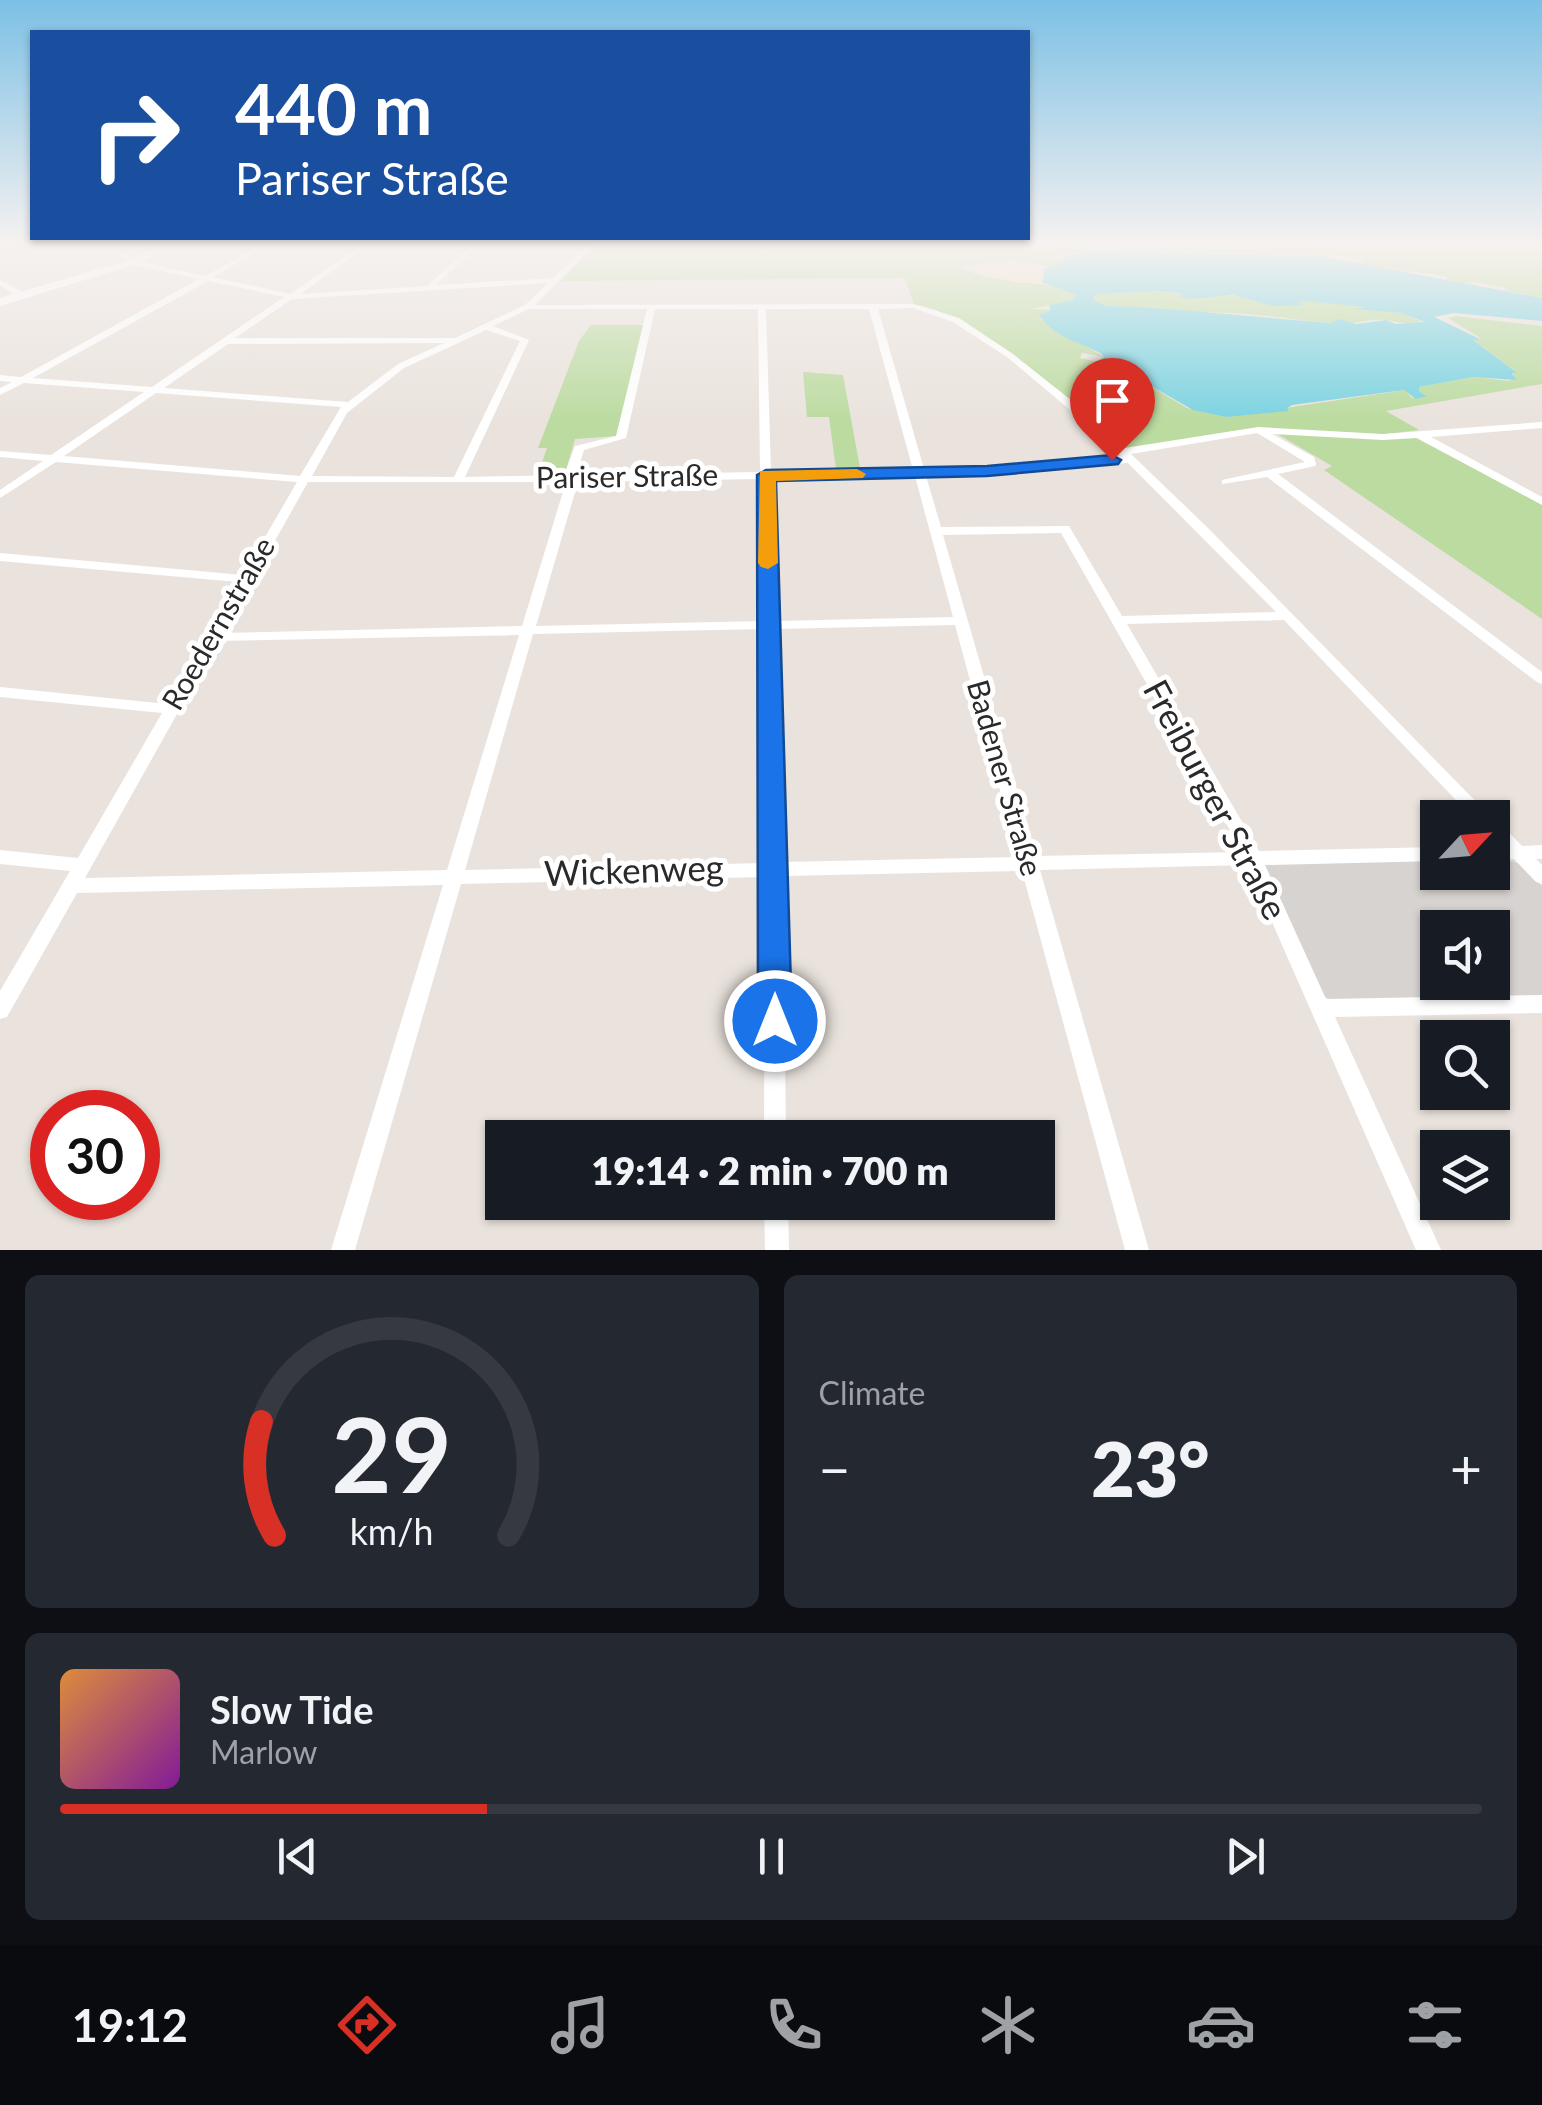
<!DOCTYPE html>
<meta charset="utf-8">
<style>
body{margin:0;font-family:Lato,sans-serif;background:#242831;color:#f1f3f6;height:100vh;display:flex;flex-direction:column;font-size:38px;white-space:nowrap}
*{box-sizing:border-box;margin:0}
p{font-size:32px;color:#9ea1a6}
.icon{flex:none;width:55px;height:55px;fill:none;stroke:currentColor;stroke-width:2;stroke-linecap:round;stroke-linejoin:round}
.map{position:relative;height:1250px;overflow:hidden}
.drawer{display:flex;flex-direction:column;gap:25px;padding:25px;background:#0d0f14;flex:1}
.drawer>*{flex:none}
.guide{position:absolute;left:30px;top:30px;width:1000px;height:210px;border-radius:0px;box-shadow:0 2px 8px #0004;background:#1a4fa0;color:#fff;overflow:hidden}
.needle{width:65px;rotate:64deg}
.controls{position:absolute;left:1420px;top:800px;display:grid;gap:20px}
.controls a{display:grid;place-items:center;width:90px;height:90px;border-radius:0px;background:#171b24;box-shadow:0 2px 8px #0004;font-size:50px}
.speed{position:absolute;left:30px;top:1090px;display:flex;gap:20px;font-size:50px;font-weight:700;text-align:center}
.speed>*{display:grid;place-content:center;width:130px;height:130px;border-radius:50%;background:#171b24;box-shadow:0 2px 8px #0004;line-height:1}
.speed .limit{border:15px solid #d22;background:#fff;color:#111}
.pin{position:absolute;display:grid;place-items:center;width:85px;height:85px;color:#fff;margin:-102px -42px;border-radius:50% 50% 50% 0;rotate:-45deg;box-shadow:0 0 10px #0007}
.pin .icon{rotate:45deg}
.me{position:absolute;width:110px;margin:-55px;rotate:0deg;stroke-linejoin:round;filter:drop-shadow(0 0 8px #0008)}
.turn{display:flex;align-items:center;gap:35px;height:210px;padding:0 40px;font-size:45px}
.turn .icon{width:130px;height:130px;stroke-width:2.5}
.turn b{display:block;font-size:70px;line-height:85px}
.big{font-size:75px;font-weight:800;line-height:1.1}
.drawer .card{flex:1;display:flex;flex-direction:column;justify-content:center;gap:15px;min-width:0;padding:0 35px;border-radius:15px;background:#242831}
.drawer .dial{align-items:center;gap:0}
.dial svg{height:260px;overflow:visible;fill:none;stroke:#363941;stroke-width:7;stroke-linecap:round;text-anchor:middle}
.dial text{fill:#f1f3f6;stroke:none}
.song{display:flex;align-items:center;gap:30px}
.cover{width:120px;height:120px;border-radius:15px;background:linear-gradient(135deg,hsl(30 70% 55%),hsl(290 70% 35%))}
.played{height:10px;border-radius:5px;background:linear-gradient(90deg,#d93025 30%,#363941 30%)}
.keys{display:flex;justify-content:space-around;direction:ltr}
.heat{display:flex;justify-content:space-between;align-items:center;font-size:55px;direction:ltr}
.drawer .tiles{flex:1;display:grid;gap:25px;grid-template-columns:1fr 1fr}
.card:last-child{grid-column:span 2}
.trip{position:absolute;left:485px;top:1120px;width:570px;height:100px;border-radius:0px;background:#171b24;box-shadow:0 2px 8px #0004;font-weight:800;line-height:100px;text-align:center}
.menu{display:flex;height:160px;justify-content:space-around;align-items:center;background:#090b0e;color:#9ea1a6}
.menu .icon{width:70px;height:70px}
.menu .selected{color:#d93025}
.menu b{font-size:45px;color:#f1f3f6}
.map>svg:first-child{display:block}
.green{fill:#bbdba0}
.sand{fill:#ece1c4}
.plaza{fill:#d7d3d0;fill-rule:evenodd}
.water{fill:#7bd3e1;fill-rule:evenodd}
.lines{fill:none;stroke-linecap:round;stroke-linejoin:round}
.street{fill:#fff;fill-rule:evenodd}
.secondary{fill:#fff;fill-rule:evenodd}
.route{fill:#1a73e8;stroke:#114b97;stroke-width:2.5}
.slow{fill:#f59e0b}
.labels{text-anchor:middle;stroke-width:10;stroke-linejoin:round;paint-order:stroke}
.street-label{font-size:30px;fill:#2a2a2a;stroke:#fff}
.near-street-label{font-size:35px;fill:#2a2a2a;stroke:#fff}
</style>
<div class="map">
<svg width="1542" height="1250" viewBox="0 0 1542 1250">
<rect width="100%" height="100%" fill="#eae3dd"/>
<!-- green -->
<g class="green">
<path d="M 595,246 L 1542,246 L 1542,298 L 1503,290 L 1507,288 L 1468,281 L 1474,284 L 1445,281 L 1447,277 L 1425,273 L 1365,266 L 1360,264 L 1366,260 L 1336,255 L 1091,250 L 1048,257 L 1068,260 L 1056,268 L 1012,260 L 959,267 C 995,285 1038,279 1075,292 L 1074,300 L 1031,309 L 1053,310 L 1039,318 L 1104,357 L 1082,353 L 1080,358 L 1103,363 L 1102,371 L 1114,365 L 1120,368 L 1187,408 L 1226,417 L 1405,390 L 1412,398 L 1425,395 L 1418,392 L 1419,387 L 1473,377 L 1510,381 L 1515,371 L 1472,339 L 1482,339 L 1448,318 L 1456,316 L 1542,326 L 1542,384 L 1386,411 L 1419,430 L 1379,435 L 1252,429 L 1122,449 C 1075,411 970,308 914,305 L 905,278 L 561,281 Z"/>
<path d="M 1162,291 L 1185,294 L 1183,296 L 1190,299 L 1221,295 L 1356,304 L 1366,307 L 1353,309 L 1400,313 L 1425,323 C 1410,325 1399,322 1385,320 C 1369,317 1355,327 1336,320 L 1331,323 C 1302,321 1273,316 1246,314 C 1216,311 1110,314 1093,299 L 1097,294 Z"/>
<path d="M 591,325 L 643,325 L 617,436 L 575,439 L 566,470 L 538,474 L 547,448 L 538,448 L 579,341 Z"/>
<path d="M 803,372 L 843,375 L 860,468 L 836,469 L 829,417 L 807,417 Z"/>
<path d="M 1274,432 L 1414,437 L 1542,504 L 1542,619 L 1324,470 L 1332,466 Z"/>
</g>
<!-- sand -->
<path class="sand" d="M 1012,260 L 1041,265 L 1043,283 L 1019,283 L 958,267 Z"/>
<!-- plaza -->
<path class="plaza" d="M 1493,857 L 1521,864 L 1542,886 L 1542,1000 L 1337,1004 L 1318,992 L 1261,868 L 1264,860 L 1437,858 L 1438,872 L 1492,872 ZM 1438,928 L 1492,928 L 1492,982 L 1438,982 Z"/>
<!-- water -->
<path class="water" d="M 1087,251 L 1320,256 L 1542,298 L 1542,321 L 1454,313 L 1434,317 L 1480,339 L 1473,340 L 1516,372 L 1512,374 L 1517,380 L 1473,377 L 1419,387 L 1419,392 L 1427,396 L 1416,399 L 1404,390 L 1292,405 L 1287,408 L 1289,411 L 1226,417 L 1193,410 L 1120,368 L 1097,361 L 1104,357 L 1102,354 C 1079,342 1052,336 1039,315 L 1050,311 L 1049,305 L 1074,300 L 1075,294 L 1043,283 L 1044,269 L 1066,262 L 1059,259 ZM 1162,291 L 1184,294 L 1179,296 L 1190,299 L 1232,295 L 1275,306 L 1302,305 L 1298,302 L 1306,301 L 1366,307 L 1352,309 L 1400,313 L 1425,322 L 1396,324 L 1386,320 L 1357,324 L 1338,319 L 1331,323 C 1264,318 1202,311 1136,307 C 1121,306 1101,308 1093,298 L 1097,294 Z"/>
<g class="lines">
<!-- street -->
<g class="street">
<path d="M 102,246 L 111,246 L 138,261 L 205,276 L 259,246 L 268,246 L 213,277 L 290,294 L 360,246 L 368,246 L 300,294 L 427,286 L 471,246 L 478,246 L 436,285 L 553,278 L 586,246 L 593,246 L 535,305 L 914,304 L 959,318 L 1013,354 L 1076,404 L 1125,448 L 1258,427 L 1383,434 L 1542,422 L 1542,428 L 1431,437 L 1542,497 L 1542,505 L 1417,438 L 1383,440 L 1272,434 L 1314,457 L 1316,464 L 1315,466 L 1278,474 L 1542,672 L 1542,684 L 1537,682 L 1267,477 L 1222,484 L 1222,480 L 1305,462 L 1257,433 L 1131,454 L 1208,528 L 1492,818 L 1473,818 L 1284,620 L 1127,624 L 1259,851 L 1438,847 L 1438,861 L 1265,865 L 1326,999 L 1542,995 L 1542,1013 L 1335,1017 L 1441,1250 L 1416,1250 L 1247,865 L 1040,870 L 1149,1250 L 1125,1250 L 1022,871 L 783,876 L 786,1138 L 764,1138 L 765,877 L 461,884 L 355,1250 L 331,1250 L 443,885 L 77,893 L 7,1017 L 0,1019 L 0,991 L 70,871 L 0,864 L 0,850 L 78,858 L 162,713 L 0,697 L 0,687 L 167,704 L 238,582 L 0,561 L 0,553 L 243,575 L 297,482 L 56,462 L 0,498 L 0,490 L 43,461 L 0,457 L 0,451 L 51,455 L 144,392 L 24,383 L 0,395 L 0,388 L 12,382 L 0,381 L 0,375 L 21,377 L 199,279 L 133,265 ZM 208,281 L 284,297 L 152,387 L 33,378 ZM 548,283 L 525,305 L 455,338 L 235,338 L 292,299 ZM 913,308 L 953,322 L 1007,357 L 1069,409 L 1121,456 L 924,469 L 878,309 ZM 529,309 L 647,309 L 616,436 L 575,446 L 564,475 L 465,477 L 529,340 L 493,326 ZM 655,309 L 758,309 L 760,472 L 576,475 L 584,450 L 626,438 ZM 766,309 L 869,309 L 913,470 L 771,472 ZM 486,330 L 520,341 L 454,477 L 312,476 L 347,413 L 404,368 ZM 444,343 L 398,364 L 348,402 L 164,388 L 228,344 ZM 156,393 L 341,407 L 300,476 L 64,456 ZM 1128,463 L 1276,612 L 1122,616 L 1069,526 L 941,527 L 926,476 ZM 915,476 L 953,617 L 776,621 L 771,479 ZM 760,479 L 762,621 L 536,626 L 578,482 ZM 308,482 L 566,482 L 522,626 L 223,633 ZM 1061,533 L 1238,844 L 1241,852 L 1036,856 L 943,535 ZM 955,625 L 1018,857 L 783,862 L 776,629 ZM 762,629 L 765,863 L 465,870 L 533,634 ZM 519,635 L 447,870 L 85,878 L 218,641 Z"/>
<path d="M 0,280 L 23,292 L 24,294 L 17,296 L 0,285 Z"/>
<path d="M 1492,820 L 1498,821 L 1522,846 L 1542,845 L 1542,859 L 1536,859 L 1542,865 L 1542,884 L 1536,882 L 1514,859 L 1492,860 L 1492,846 L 1501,846 L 1492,837 Z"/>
<path d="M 764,1202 L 788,1202 L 789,1250 L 765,1250 Z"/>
</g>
<!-- secondary -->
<path class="secondary" d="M 160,246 L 174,246 L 137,264 L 0,306 L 0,298 L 129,260 Z"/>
</g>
<!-- sky -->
<linearGradient id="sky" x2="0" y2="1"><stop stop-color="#7cc0e5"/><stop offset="0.58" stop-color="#f6f2f0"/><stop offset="1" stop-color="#f6f2f0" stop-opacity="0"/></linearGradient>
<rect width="1542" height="421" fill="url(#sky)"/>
<!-- route -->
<path class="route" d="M 1112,455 L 1121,460 L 1118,464 L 987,476 L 776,481 L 792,1021 L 787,1032 L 775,1037 L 763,1032 L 758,1021 L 757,475 L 766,470 L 987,466 Z"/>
<!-- slow -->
<path class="slow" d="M 857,469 L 866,474 L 863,478 L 776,481 L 778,563 L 768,569 L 761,567 L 758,563 L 760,471 Z"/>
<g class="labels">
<!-- street labels -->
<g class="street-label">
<text transform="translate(627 477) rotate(-1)" y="10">Pariser Straße</text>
<text transform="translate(219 624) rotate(-60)" y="10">Roedernstraße</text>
<text transform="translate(1004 778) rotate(74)" y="10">Badener Straße</text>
</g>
<!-- near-street labels -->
<g class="near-street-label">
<text transform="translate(1215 800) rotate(62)" y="12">Freiburger Straße</text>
<text transform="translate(634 871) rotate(-2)" y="12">Wickenweg</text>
</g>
</g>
</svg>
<div class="controls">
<a><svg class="needle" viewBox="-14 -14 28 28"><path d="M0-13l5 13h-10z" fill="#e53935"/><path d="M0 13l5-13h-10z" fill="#9ea1a6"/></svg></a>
<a><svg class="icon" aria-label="sound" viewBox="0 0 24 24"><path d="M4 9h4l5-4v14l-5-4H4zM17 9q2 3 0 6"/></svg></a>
<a><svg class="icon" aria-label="search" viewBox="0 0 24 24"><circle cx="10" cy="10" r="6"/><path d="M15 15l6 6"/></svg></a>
<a><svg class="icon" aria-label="layers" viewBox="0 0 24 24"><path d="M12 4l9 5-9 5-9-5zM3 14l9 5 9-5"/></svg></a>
</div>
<div class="speed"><div class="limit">30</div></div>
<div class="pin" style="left:1112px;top:460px;background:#d93025"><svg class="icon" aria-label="arrive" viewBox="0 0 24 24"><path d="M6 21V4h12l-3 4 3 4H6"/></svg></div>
<svg class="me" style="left:775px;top:1021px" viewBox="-20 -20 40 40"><circle r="17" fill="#1a73e8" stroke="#fff" stroke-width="3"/><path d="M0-11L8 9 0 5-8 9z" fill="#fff"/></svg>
<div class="trip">19:14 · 2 min · 700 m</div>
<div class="guide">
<div class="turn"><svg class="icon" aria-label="right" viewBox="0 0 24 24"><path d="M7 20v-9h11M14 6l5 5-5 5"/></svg><div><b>440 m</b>Pariser Straße</div></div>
</div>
</div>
<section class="drawer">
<div class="tiles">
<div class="card dial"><svg viewBox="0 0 100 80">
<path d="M14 69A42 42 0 1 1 86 69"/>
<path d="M14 69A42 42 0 0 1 10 34" stroke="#d93025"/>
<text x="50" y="56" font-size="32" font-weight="700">29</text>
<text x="50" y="72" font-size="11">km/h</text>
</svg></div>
<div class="card"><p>Climate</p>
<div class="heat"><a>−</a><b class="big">23°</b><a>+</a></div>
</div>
<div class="card">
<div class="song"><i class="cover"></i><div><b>Slow Tide</b><p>Marlow</p></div></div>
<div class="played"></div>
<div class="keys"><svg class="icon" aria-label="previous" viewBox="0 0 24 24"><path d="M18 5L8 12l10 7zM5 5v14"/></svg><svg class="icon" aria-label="pause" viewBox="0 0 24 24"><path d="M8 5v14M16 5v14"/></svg><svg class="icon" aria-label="next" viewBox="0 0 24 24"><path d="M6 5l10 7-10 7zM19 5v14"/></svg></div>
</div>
</div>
</section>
<nav class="menu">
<b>19:12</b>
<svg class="icon selected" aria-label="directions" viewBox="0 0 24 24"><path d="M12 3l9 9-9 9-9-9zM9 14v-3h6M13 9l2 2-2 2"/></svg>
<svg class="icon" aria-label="music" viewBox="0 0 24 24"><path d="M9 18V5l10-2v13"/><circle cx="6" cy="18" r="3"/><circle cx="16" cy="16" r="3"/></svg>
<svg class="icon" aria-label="phone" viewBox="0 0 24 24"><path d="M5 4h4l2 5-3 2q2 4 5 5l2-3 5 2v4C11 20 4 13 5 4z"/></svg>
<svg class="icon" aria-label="climate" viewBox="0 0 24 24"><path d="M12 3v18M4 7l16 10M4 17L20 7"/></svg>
<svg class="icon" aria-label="car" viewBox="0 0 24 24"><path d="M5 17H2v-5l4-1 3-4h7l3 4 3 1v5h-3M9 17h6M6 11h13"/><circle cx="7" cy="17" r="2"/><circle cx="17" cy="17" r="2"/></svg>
<svg class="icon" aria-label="filters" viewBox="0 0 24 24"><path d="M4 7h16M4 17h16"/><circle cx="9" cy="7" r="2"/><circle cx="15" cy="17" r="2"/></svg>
</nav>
